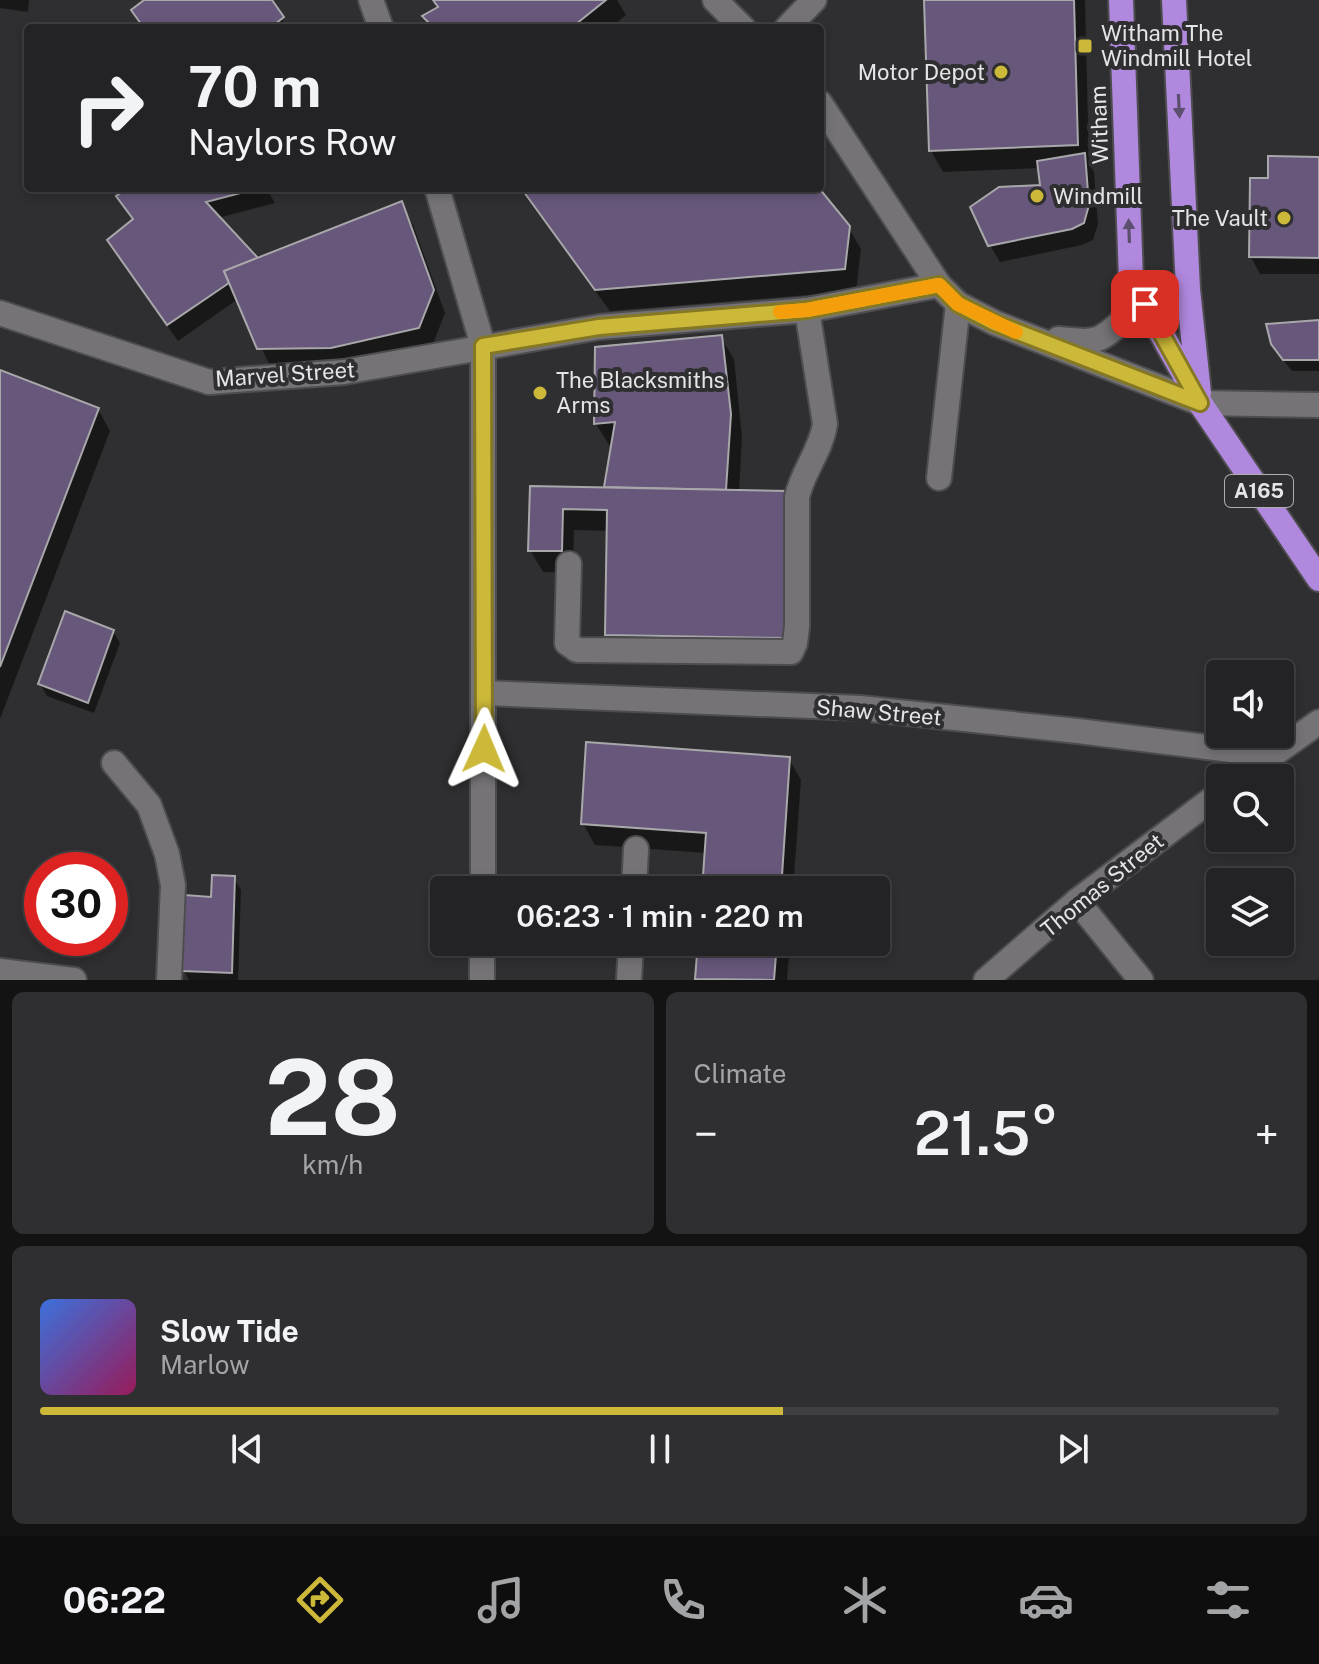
<!DOCTYPE html>
<meta charset="utf-8">
<style>
body{margin:0;font-family:"Public Sans",sans-serif;background:#2f2f31;color:#f1f3f6;height:100vh;display:flex;flex-direction:column;font-size:30px;white-space:nowrap}
*{box-sizing:border-box;margin:0}
p{font-size:26px;color:#a3a4a6}
.icon{flex:none;width:44px;height:44px;fill:none;stroke:currentColor;stroke-width:2;stroke-linecap:round;stroke-linejoin:round}
.map{position:relative;height:980px;overflow:hidden}
.panel{display:flex;flex-direction:column;gap:12px;padding:12px;background:#131314;flex:1}
.panel>*{flex:none}
.top-card{position:absolute;left:24px;top:24px;width:800px;height:168px;border-radius:8px;box-shadow:0 4px 12px #0003,0 0 0 2px #403f41;background:#232224;color:#f1f3f6;overflow:hidden}
.controls{position:absolute;left:1206px;top:660px;display:grid;gap:16px}
.controls a{display:grid;place-items:center;width:88px;height:88px;border-radius:8px;background:#232224;box-shadow:0 4px 12px #0003,0 0 0 2px #403f41;font-size:40px}
.speed{position:absolute;left:24px;top:852px;display:flex;gap:16px;font-size:40px;font-weight:700;text-align:center}
.speed>*{display:grid;place-content:center;width:104px;height:104px;border-radius:50%;background:#232224;box-shadow:0 4px 12px #0003,0 0 0 2px #403f41;line-height:1}
.speed .limit{border:12px solid #d22;background:#fff;color:#111}
.pin{position:absolute;display:grid;place-items:center;width:68px;height:68px;color:#fff;margin:-34px;border-radius:16px;box-shadow:0 4px 12px #0006}
.me{position:absolute;width:88px;margin:-44px;rotate:1deg;stroke-linejoin:round;filter:drop-shadow(0 0 6px #0008)}
.turn{display:flex;align-items:center;gap:28px;height:168px;padding:0 32px;font-size:36px}
.turn .icon{width:104px;height:104px;stroke-width:2.5}
.turn b{display:block;font-size:56px;line-height:68px}
.big{font-size:60px;font-weight:600;line-height:1.1}
.panel .tile{flex:1;display:flex;flex-direction:column;justify-content:center;gap:12px;min-width:0;padding:0 28px;border-radius:12px;background:#2f2f31}
.panel .dial{align-items:center;gap:0}
.dial b{font-size:104px;line-height:1}
.song{display:flex;align-items:center;gap:24px}
.cover{width:96px;height:96px;border-radius:12px;background:linear-gradient(135deg,hsl(220 70% 55%),hsl(330 70% 35%))}
.played{height:8px;border-radius:4px;background:linear-gradient(90deg,#ccb939 60%,#403f41 60%)}
.keys{display:flex;justify-content:space-around;direction:ltr}
.heat{display:flex;justify-content:space-between;align-items:center;font-size:44px;direction:ltr}
.panel .tiles{flex:1;display:grid;gap:12px;grid-template-columns:1fr 1fr}
.tile:last-child{grid-column:span 2}
.trip{position:absolute;left:430px;top:876px;width:460px;height:80px;border-radius:8px;background:#232224;box-shadow:0 4px 12px #0003,0 0 0 2px #403f41;font-weight:600;line-height:80px;text-align:center}
.dock{display:flex;height:128px;justify-content:space-around;align-items:center;background:#0e0e0e;color:#a3a4a6}
.dock .icon{width:56px;height:56px}
.dock .on{color:#ccb939}
.dock b{font-size:36px;color:#f1f3f6}
.map>svg:first-child{display:block}
.shadow{fill:#0007}
.building{fill:#67587b;stroke:#a8a7aa;stroke-width:2}
.lines{fill:none;stroke-linecap:round;stroke-linejoin:round}
.minor-casing{stroke:#4d4c4e;stroke-width:28}
.highway-casing{stroke:#4d4c4e;stroke-width:28}
.minor{stroke:#757376;stroke-width:24}
.highway{stroke:#b088de;stroke-width:24}
.oneway{fill:#5c4e6d}
.route-casing{stroke:#857825;stroke-width:20}
.route{stroke:#ccb939;stroke-width:14}
.slow{stroke:#f59e0b;stroke-width:14}
.poi-dot{fill:#ccb939;stroke:#2f2e30;stroke-width:3}
.labels{text-anchor:middle;stroke-width:8;stroke-linejoin:round;paint-order:stroke}
.shield{fill:#2f2e30;stroke:#aeadaf;stroke-width:2}
.shield-label{font-size:20px;font-weight:bold;fill:#e5e4e6}
.poi-label{font-size:22px;fill:#e5e4e6;stroke:#2f2e30;text-anchor:start}
.street-label{font-size:22px;fill:#e5e4e6;stroke:#2f2e30}
</style>
<div class="map">
<svg width="1319" height="980" viewBox="0 0 1319 980">
<rect width="100%" height="100%" fill="#2f2e30"/>
<!-- shadow -->
<g class="shadow">
<path d="M 0,0 L 29,0 L 28,12 L 0,8 Z"/>
<path d="M 148,0 L 269,0 L 288,28 L 143,28 L 133,11 Z"/>
<path d="M 432,0 L 617,0 L 626,15 L 610,28 L 431,28 L 425,17 L 438,9 Z"/>
<path d="M 926,0 L 1085,0 L 1089,164 L 1094,172 L 1098,224 L 1093,240 L 1082,245 L 1000,262 L 990,245 L 1042,187 L 1040,168 L 943,172 L 931,151 Z"/>
<path d="M 680,24 L 684,28 L 667,28 Z"/>
<path d="M 1319,161 L 1319,274 L 1260,274 L 1251,257 L 1270,180 Z"/>
<path d="M 133,188 L 266,188 L 275,203 L 218,218 L 257,260 L 401,204 L 413,225 L 445,313 L 431,349 L 272,370 L 238,299 L 178,341 L 119,257 L 134,221 L 119,196 Z"/>
<path d="M 519,188 L 816,188 L 848,227 L 861,249 L 856,291 L 610,311 Z"/>
<path d="M 1319,323 L 1319,371 L 1292,371 L 1280,356 Z"/>
<path d="M 721,338 L 734,359 L 742,437 L 739,492 L 786,493 L 796,659 L 619,656 L 607,635 L 609,531 L 574,530 L 573,573 L 543,572 L 530,550 L 532,488 L 605,489 L 613,445 L 609,445 L 596,424 L 597,348 Z"/>
<path d="M 0,372 L 98,409 L 110,431 L 0,719 Z"/>
<path d="M 113,631 L 120,643 L 94,713 L 47,696 L 40,684 Z"/>
<path d="M 789,759 L 801,780 L 793,890 L 704,890 L 706,853 L 595,845 L 583,824 Z"/>
<path d="M 234,878 L 241,890 L 238,980 L 189,980 L 184,971 L 213,899 Z"/>
<path d="M 700,942 L 790,942 L 787,980 L 698,980 Z"/>
</g>
<!-- building -->
<g class="building">
<path d="M 144,0 L 272,0 L 284,17 L 270,28 L 144,28 L 131,10 Z"/>
<path d="M 433,0 L 606,0 L 571,28 L 434,28 L 422,16 L 438,7 Z"/>
<path d="M 924,0 L 1074,0 L 1078,145 L 929,151 Z"/>
<path d="M 1085,153 L 1089,205 L 1084,223 L 1072,229 L 988,246 L 970,207 L 999,187 L 1040,185 L 1037,161 Z"/>
<path d="M 1268,156 L 1319,157 L 1319,258 L 1249,257 L 1250,178 L 1268,178 Z"/>
<path d="M 129,188 L 260,188 L 206,202 L 258,258 L 224,271 L 229,283 L 167,325 L 107,240 L 133,219 L 116,196 Z"/>
<path d="M 521,188 L 819,188 L 850,226 L 845,269 L 595,290 Z"/>
<path d="M 402,201 L 434,290 L 419,328 L 331,348 L 257,349 L 224,271 Z"/>
<path d="M 1319,320 L 1319,360 L 1283,360 L 1271,344 L 1266,324 Z"/>
<path d="M 722,335 L 731,414 L 726,490 L 604,487 L 615,422 L 594,424 L 595,347 Z"/>
<path d="M 0,370 L 99,408 L 0,667 Z"/>
<path d="M 530,486 L 787,491 L 784,638 L 605,635 L 607,510 L 563,509 L 562,551 L 528,551 Z"/>
<path d="M 65,611 L 114,630 L 88,703 L 38,684 Z"/>
<path d="M 586,742 L 790,757 L 781,890 L 702,890 L 706,833 L 581,824 Z"/>
<path d="M 212,875 L 235,876 L 232,973 L 182,971 L 185,895 L 211,897 Z"/>
<path d="M 698,942 L 777,942 L 774,980 L 695,979 Z"/>
</g>
<g class="lines">
<!-- minor casing -->
<g class="minor-casing">
<g id="minor">
<path d="M 371,0 L 381,28"/>
<path d="M 715,0 L 743,28"/>
<path d="M 787,28 L 814,0"/>
<path d="M 820,103 L 939,285 L 958,304 L 995,323 L 1200,403 L 1319,405"/>
<path d="M 437,188 L 483,346 L 483,890"/>
<path d="M 0,313 L 209,382 L 344,372 L 599,327 L 807,310 L 939,285"/>
<path d="M 1058,339 C 1099,343 1098,343 1129,315 L 1131,279"/>
<path d="M 939,478 L 958,304"/>
<path d="M 569,564 L 567,643 L 577,650 L 791,652 L 795,643 L 797,626 L 797,497 C 803,470 821,451 825,424 L 807,310"/>
<path d="M 485,693 L 860,708 L 1078,731 L 1271,755"/>
<path d="M 114,763 L 149,805 L 167,854 L 173,885 L 169,980"/>
<path d="M 1240,778 L 1319,722"/>
<path d="M 634,890 L 636,849"/>
<path d="M 1077,901 L 1141,980"/>
<path d="M 0,971 L 74,980"/>
<path d="M 482,980 L 482,942"/>
<path d="M 629,980 L 631,942"/>
<path d="M 986,980 L 1077,901 L 1220,793"/>
</g>
</g>
<!-- highway casing -->
<g class="highway-casing">
<g id="highway">
<path d="M 1121,0 L 1131,279 L 1200,403 L 1319,579"/>
<path d="M 1174,0 L 1188,289 L 1199,393"/>
</g>
</g>
<!-- minor -->
<use href="#minor" class="minor"/>
<!-- highway -->
<use href="#highway" class="highway"/>
</g>
<!-- one-way arrows -->
<defs><path id="oneway-solid" d="M-6-.8H1V-3.2L6.5 0L1 3.2V.8H-6Z" transform="scale(2)"/></defs>
<g class="oneway">
<use href="#oneway-solid" transform="translate(1179 106) rotate(87)"/>
<use href="#oneway-solid" transform="translate(1129 231) rotate(-92)"/>
</g>
<g class="lines">
<!-- route casing -->
<g class="route-casing">
<path id="route" d="M 484,749 L 483,346 L 599,327 L 807,310 L 939,285 L 958,304 L 995,323 L 1200,403 L 1145,304"/>
</g>
<!-- route -->
<use href="#route" class="route"/>
<!-- slow -->
<path class="slow" d="M 780,312 L 807,310 L 939,285 L 958,304 L 1016,332"/>
</g>
<!-- markers -->
<g class="poi-dot">
<rect x="1077" y="38" width="16" height="16" rx="4"/>
<circle cx="1001" cy="72" r="8"/>
<circle cx="1037" cy="196" r="8"/>
<circle cx="1284" cy="218" r="8"/>
<circle cx="540" cy="393" r="8"/>
</g>
<g class="labels">
<!-- shield labels -->
<rect class="shield" x="1225" y="475" width="68" height="32" rx="6"/>
<g class="shield-label">
<text x="1259" y="498">A165</text>
</g>
<!-- poi labels -->
<g class="poi-label">
<text x="1101" y="41">Witham The<tspan x="1101" dy="25">Windmill Hotel</tspan></text>
<text x="985" y="80" text-anchor="end">Motor Depot</text>
<text x="1053" y="204">Windmill</text>
<text x="1268" y="226" text-anchor="end">The Vault</text>
<text x="556" y="388">The Blacksmiths<tspan x="556" dy="25">Arms</tspan></text>
</g>
<!-- street labels -->
<g class="street-label">
<text transform="translate(1099 125) rotate(-92)" y="8">Witham</text>
<text transform="translate(285 374) rotate(-4)" y="8">Marvel Street</text>
<text transform="translate(879 712) rotate(5)" y="8">Shaw Street</text>
<text transform="translate(1102 885) rotate(-39)" y="8">Thomas Street</text>
</g>
</g>
</svg>
<div class="controls">
<a><svg class="icon" aria-label="sound" viewBox="0 0 24 24"><path d="M4 9h4l5-4v14l-5-4H4zM17 9q2 3 0 6"/></svg></a>
<a><svg class="icon" aria-label="search" viewBox="0 0 24 24"><circle cx="10" cy="10" r="6"/><path d="M15 15l6 6"/></svg></a>
<a><svg class="icon" aria-label="layers" viewBox="0 0 24 24"><path d="M12 4l9 5-9 5-9-5zM3 14l9 5 9-5"/></svg></a>
</div>
<div class="speed"><div class="limit">30</div></div>
<div class="pin" style="left:1145px;top:304px;background:#d93025"><svg class="icon" aria-label="arrive" viewBox="0 0 24 24"><path d="M6 21V4h12l-3 4 3 4H6"/></svg></div>
<svg class="me" style="left:484px;top:749px" viewBox="-20 -20 40 40"><path d="M0-17L14 15 0 8-14 15z" fill="#ccb939" stroke="#fff" stroke-width="4"/></svg>
<div class="trip">06:23 · 1 min · 220 m</div>
<div class="top-card">
<div class="turn"><svg class="icon" aria-label="right" viewBox="0 0 24 24"><path d="M7 20v-9h11M14 6l5 5-5 5"/></svg><div><b>70 m</b>Naylors Row</div></div>
</div>
</div>
<section class="panel">
<div class="tiles">
<div class="tile dial"><b>28</b><p>km/h</p></div>
<div class="tile"><p>Climate</p>
<div class="heat"><a>−</a><b class="big">21.5°</b><a>+</a></div>
</div>
<div class="tile">
<div class="song"><i class="cover"></i><div><b>Slow Tide</b><p>Marlow</p></div></div>
<div class="played"></div>
<div class="keys"><svg class="icon" aria-label="previous" viewBox="0 0 24 24"><path d="M18 5L8 12l10 7zM5 5v14"/></svg><svg class="icon" aria-label="pause" viewBox="0 0 24 24"><path d="M8 5v14M16 5v14"/></svg><svg class="icon" aria-label="next" viewBox="0 0 24 24"><path d="M6 5l10 7-10 7zM19 5v14"/></svg></div>
</div>
</div>
</section>
<nav class="dock">
<b>06:22</b>
<svg class="icon on" aria-label="directions" viewBox="0 0 24 24"><path d="M12 3l9 9-9 9-9-9zM9 14v-3h6M13 9l2 2-2 2"/></svg>
<svg class="icon" aria-label="music" viewBox="0 0 24 24"><path d="M9 18V5l10-2v13"/><circle cx="6" cy="18" r="3"/><circle cx="16" cy="16" r="3"/></svg>
<svg class="icon" aria-label="phone" viewBox="0 0 24 24"><path d="M5 4h4l2 5-3 2q2 4 5 5l2-3 5 2v4C11 20 4 13 5 4z"/></svg>
<svg class="icon" aria-label="climate" viewBox="0 0 24 24"><path d="M12 3v18M4 7l16 10M4 17L20 7"/></svg>
<svg class="icon" aria-label="car" viewBox="0 0 24 24"><path d="M5 17H2v-5l4-1 3-4h7l3 4 3 1v5h-3M9 17h6M6 11h13"/><circle cx="7" cy="17" r="2"/><circle cx="17" cy="17" r="2"/></svg>
<svg class="icon" aria-label="filters" viewBox="0 0 24 24"><path d="M4 7h16M4 17h16"/><circle cx="9" cy="7" r="2"/><circle cx="15" cy="17" r="2"/></svg>
</nav>
